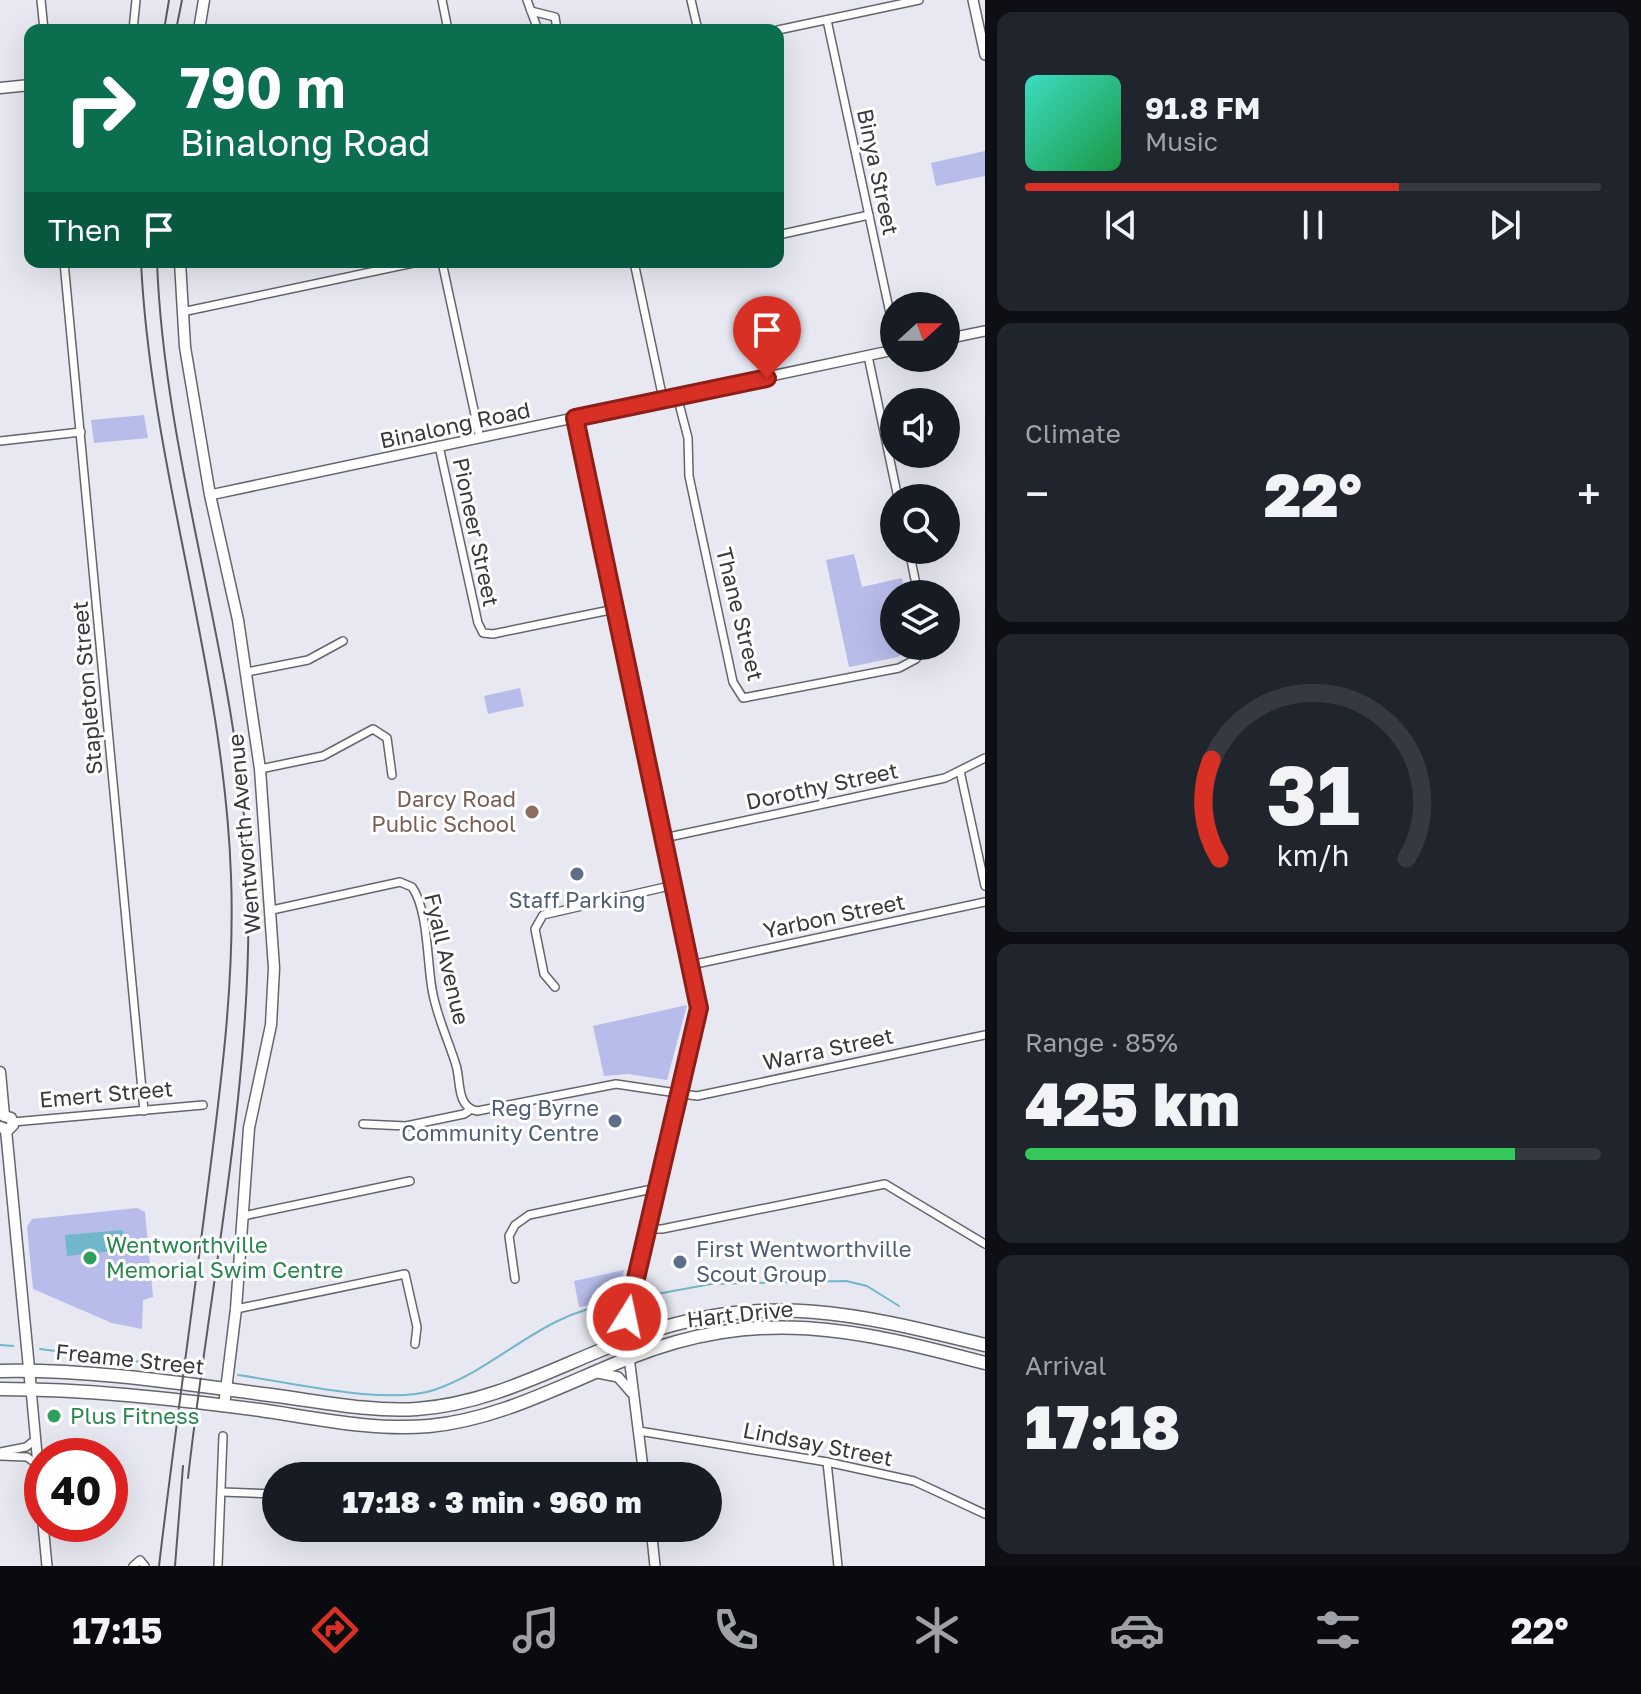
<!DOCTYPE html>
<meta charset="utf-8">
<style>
body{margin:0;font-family:"Golos Text",sans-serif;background:#20242c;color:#f1f3f6;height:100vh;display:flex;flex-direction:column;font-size:30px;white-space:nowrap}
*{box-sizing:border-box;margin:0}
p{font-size:26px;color:#9ea1a6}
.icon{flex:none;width:44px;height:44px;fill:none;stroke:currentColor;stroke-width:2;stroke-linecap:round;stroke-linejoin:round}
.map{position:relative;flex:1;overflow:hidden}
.sheet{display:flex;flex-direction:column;gap:12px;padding:12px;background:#0d0f14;width:656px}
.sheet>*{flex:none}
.top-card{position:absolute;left:24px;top:24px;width:760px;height:244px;border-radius:16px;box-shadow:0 8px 32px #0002;background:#0b6e4f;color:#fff;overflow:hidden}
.needle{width:52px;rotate:69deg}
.fabs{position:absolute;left:880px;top:292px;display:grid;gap:16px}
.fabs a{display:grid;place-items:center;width:80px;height:80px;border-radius:50%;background:#171b24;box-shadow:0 8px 32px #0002;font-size:40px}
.speed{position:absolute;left:24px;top:1438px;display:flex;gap:16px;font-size:40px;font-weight:700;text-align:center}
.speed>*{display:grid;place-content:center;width:104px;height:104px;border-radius:50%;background:#171b24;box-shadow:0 8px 32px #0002;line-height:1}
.speed .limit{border:12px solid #d22;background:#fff;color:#111}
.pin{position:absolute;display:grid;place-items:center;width:68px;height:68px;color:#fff;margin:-82px -34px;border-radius:50% 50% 50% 0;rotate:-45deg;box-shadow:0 0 8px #0007}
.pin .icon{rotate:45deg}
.me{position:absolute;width:88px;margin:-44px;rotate:10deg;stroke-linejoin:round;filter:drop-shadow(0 0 6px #0008)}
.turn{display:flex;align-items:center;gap:28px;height:168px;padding:0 24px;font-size:36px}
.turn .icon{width:104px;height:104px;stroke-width:2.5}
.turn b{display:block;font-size:56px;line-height:68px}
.then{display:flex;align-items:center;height:76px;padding:0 24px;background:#0003;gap:16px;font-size:30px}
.big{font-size:60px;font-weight:800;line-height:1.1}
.sheet .widget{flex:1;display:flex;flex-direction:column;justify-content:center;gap:12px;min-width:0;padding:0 28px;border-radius:16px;background:#20242c}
.sheet .dial{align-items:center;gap:0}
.dial svg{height:208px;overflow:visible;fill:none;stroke:#363941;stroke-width:7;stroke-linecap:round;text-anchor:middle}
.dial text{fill:#f1f3f6;stroke:none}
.song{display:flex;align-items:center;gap:24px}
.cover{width:96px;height:96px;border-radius:12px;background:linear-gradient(135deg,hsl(170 70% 55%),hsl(140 70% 35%))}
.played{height:8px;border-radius:4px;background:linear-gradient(90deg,#d93025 65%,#363941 65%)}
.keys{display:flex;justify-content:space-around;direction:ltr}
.heat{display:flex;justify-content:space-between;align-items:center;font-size:44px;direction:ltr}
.charge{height:12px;border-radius:6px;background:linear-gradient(90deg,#34c759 85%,#363941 0)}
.trip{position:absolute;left:262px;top:1462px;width:460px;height:80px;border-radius:40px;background:#171b24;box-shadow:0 8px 32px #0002;font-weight:800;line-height:80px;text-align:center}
.tab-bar{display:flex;height:128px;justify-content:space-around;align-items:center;background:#090b0e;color:#9ea1a6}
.tab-bar .icon{width:56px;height:56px}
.tab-bar .active{color:#d93025}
.tab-bar b{font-size:36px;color:#f1f3f6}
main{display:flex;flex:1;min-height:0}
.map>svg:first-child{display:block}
.green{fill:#b7bcea}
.water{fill:#72b6cc}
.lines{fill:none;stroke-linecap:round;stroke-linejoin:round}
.stream{stroke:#72b6cc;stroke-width:2}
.minor-casing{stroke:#64656d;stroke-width:10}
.tertiary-casing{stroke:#64656d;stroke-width:12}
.secondary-casing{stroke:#64656d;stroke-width:13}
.trunk-casing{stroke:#64656d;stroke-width:15}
.minor{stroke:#fff;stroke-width:7}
.tertiary{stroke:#fff;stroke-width:9}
.secondary{stroke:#fff;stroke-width:10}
.trunk{stroke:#fff;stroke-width:12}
.rail{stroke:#5b5c60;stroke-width:2}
.route-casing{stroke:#8d1f18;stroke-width:20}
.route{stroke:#d93025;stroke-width:14}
.education-dot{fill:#8d6e63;stroke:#fff;stroke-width:3}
.service-dot{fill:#5c6f8a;stroke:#fff;stroke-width:3}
.leisure-dot{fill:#2e9e5b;stroke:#fff;stroke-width:3}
.labels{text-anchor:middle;stroke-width:6;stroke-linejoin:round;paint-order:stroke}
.street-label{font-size:22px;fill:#38393c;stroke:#fff}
.education-label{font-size:22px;fill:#785e54;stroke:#fff;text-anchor:end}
.service-label{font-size:22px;fill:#4e5e75;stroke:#fff}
.leisure-label{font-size:22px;fill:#27864d;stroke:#fff;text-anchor:start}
</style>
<main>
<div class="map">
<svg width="985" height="1566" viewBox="0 0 985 1566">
<rect width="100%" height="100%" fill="#e7e8f1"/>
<!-- green -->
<g class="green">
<path d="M 985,151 L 985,176 L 936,186 L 931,163 Z"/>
<path d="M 144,415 L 148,438 L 94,443 L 91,420 Z"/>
<path d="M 854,554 L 862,587 L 902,578 L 905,594 L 894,594 L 894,646 L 911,646 L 898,657 L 849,667 L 826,560 Z"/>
<path d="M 520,688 L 524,706 L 488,714 L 484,696 Z"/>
<path d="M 687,1005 L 667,1080 L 628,1074 L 604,1076 L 593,1026 Z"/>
<path d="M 137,1208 L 145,1212 L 153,1297 L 143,1300 L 142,1329 L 112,1323 L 33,1289 L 27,1227 L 32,1219 Z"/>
<path d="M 624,1270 L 617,1301 L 579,1307 L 574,1281 Z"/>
</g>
<!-- water -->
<path class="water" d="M 123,1230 L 125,1250 L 67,1256 L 65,1235 Z"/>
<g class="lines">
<!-- stream -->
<g class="stream">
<path d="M 646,1296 L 711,1284 L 846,1281 L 867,1286 L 899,1306"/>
<path d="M 0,1345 L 13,1346"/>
<path d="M 40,1349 L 172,1366"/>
<path d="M 238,1375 C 290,1382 387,1406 434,1390 C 501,1367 540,1313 616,1303"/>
</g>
<!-- minor casing -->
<g class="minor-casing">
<g id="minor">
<path d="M 41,0 L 44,30"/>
<path d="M 442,0 L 448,30"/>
<path d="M 527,0 L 538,30"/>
<path d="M 691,0 L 698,30"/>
<path d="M 531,11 L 555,17 L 557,30"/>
<path d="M 827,20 L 894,332"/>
<path d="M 133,30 L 136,0"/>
<path d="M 778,30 L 919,0"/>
<path d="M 778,235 L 869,215"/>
<path d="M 64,262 L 144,1111"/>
<path d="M 442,262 L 480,438"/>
<path d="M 634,262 L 663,399"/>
<path d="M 182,312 L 418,262"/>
<path d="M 868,356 L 898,498"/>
<path d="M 677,396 L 688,438 L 689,476 L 733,682 L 743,698 L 899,668 L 916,659 L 923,646"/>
<path d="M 0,441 L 81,432"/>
<path d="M 439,446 L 478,623 L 483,633 L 493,634 L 615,609"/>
<path d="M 909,550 L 918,594"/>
<path d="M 247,672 L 308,660 L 343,641"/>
<path d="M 260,769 L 323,756 L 373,729 L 387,738 L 392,775"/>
<path d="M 960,771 L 985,886"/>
<path d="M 664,838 L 945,778 L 985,758"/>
<path d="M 272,910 L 400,882 L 412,887 C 428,909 427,961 432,989 C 436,1015 448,1039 456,1065 C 461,1081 456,1107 477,1111 L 616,1084 L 697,1096 L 985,1035"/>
<path d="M 691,965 L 985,902"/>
<path d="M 555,987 L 544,974 L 535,929 L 543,915 L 674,885"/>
<path d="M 13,1122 L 203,1105"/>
<path d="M 363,1124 L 406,1126 L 464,1114 L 470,1110"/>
<path d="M 243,1216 L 410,1181"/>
<path d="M 646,1229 L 662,1229 L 885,1184 L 985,1244"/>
<path d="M 515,1279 L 509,1236 L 515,1225 L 529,1215 L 657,1188"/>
<path d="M 236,1309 L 405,1274 L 417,1327 L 415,1344"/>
<path d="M 639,1431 L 827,1462 L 914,1481 L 985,1514"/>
<path d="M 0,1452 L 26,1447 L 35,1440"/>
<path d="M 0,1456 L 27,1457 L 38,1465"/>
<path d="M 827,1462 L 838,1566"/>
<path d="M 222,1492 L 276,1494"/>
<path d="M 133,1566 L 140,1560 L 145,1566"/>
<path d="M 218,1566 L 223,1436"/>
</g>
</g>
<!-- tertiary casing -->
<g class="tertiary-casing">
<g id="tertiary">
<path d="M 973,0 L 985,55"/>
<path d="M 946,339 L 985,331"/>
<path d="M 575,418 L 699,1003 L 627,1307 L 627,1341 L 644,1476"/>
<path d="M 210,495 L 894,350"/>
<path d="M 598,1373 L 618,1377 L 631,1392"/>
<path d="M 31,1389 L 42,1509"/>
<path d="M 43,1524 L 47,1566"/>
<path d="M 651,1528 L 655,1566"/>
</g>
</g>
<!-- secondary casing -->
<g class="secondary-casing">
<g id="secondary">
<path d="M 199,30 L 204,0"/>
<path d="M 0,88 L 30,85"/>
<path d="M 180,262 L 185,347 L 210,495 L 238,620 L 260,769 L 274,968 L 271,1025 L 249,1128 L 236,1309 L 224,1406"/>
<path d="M 0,1072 L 4,1116"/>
<path d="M 0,1127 L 8,1130 L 13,1125 L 11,1118 L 4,1116"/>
<path d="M 6,1130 L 31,1389"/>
</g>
</g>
<!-- trunk casing -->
<g class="trunk-casing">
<g id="trunk">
<path d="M 0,1371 C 93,1369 185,1384 278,1396 C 323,1402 371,1412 417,1409 C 500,1403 568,1359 646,1333 C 771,1291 862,1315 985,1345"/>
<path d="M 0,1389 C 87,1389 174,1399 260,1410 C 315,1418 373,1431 429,1426 C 501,1419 563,1384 629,1358 C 759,1306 856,1329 985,1363"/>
</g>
</g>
<!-- minor -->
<use href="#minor" class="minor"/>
<!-- tertiary -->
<use href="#tertiary" class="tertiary"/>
<!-- secondary -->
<use href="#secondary" class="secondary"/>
<!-- trunk -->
<use href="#trunk" class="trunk"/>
<!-- rail -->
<g class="rail">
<path d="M 164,30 L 169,0"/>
<path d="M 176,30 L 182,0"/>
<path d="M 141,262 C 151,469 224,668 231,876 C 235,979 221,1084 208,1186 C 192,1312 174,1439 159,1566"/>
<path d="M 157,262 C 164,449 227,630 244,816 C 264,1032 212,1263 188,1478"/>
<path d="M 175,1566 L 183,1466"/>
</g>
</g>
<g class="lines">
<!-- route casing -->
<g class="route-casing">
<path id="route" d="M 627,1317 L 699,1008 L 575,418 L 767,378"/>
</g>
<!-- route -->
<use href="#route" class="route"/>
</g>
<!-- markers -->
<circle class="education-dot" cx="532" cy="812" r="8"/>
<g class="service-dot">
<circle cx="577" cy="874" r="8"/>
<circle cx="615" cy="1121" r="8"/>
<circle cx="680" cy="1262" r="8"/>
</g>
<g class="leisure-dot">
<circle cx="90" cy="1258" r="8"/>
<circle cx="54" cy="1416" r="8"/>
</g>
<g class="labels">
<!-- street labels -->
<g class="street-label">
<text transform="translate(878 172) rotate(78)" y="8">Binya Street</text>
<text transform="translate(455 425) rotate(-12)" y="8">Binalong Road</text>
<text transform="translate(476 532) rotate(78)" y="8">Pioneer Street</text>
<text transform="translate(740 614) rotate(76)" y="8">Thane Street</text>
<text transform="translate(87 688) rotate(-95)" y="8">Stapleton Street</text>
<text transform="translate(822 786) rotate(-12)" y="8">Dorothy Street</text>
<text transform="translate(244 834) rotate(-95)" y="8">Wentworth Avenue</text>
<text transform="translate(834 916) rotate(-12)" y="8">Yarbon Street</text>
<text transform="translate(447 959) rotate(77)" y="8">Fyall Avenue</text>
<text transform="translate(828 1049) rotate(-12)" y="8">Warra Street</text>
<text transform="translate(106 1094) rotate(-5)" y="8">Emert Street</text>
<text transform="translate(740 1314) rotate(-6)" y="8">Hart Drive</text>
<text transform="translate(130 1359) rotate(6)" y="8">Freame Street</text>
<text transform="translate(818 1444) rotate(11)" y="8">Lindsay Street</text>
</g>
<!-- education labels -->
<g class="education-label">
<text x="516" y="807">Darcy Road<tspan x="516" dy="25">Public School</tspan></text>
</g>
<!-- service labels -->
<g class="service-label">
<text x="577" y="908">Staff Parking</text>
<text x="599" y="1116" text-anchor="end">Reg Byrne<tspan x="599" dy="25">Community Centre</tspan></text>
<text x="696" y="1257" text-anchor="start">First Wentworthville<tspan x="696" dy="25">Scout Group</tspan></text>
</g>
<!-- leisure labels -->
<g class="leisure-label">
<text x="106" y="1253">Wentworthville<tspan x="106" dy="25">Memorial Swim Centre</tspan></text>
<text x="70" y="1424">Plus Fitness</text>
</g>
</g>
</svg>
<div class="fabs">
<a><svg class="needle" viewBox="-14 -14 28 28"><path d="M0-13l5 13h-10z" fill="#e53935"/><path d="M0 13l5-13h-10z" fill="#9ea1a6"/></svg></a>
<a><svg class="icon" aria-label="sound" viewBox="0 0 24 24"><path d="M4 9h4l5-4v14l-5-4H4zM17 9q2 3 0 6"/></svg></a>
<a><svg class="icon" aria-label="search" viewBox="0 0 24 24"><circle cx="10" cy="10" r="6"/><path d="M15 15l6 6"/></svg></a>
<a><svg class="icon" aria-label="layers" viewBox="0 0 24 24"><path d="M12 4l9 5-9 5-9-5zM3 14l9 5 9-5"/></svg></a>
</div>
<div class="speed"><div class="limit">40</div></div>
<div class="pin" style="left:767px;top:378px;background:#d93025"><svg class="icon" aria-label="arrive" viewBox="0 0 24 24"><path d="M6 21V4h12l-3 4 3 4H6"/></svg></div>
<svg class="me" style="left:627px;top:1317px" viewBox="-20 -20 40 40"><circle r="17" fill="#d93025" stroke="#fff" stroke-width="3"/><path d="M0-11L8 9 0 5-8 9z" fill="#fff"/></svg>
<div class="trip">17:18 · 3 min · 960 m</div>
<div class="top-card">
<div class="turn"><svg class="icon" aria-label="right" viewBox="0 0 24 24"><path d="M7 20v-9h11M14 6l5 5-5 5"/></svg><div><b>790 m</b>Binalong Road</div></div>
<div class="then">Then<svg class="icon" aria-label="arrive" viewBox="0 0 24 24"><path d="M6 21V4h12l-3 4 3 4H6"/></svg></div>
</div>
</div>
<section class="sheet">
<div class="widget">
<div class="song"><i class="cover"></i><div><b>91.8 FM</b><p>Music</p></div></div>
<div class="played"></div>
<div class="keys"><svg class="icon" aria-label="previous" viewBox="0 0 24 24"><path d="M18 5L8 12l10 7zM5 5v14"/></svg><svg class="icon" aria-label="pause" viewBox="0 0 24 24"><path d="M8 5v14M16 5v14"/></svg><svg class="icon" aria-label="next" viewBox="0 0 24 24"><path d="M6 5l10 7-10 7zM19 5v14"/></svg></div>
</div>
<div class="widget"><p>Climate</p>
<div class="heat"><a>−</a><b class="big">22°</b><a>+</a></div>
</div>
<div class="widget dial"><svg viewBox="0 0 100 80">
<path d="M14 69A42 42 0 1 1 86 69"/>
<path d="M14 69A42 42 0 0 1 11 31" stroke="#d93025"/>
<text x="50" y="56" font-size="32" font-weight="700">31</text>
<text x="50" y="72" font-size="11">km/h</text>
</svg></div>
<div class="widget"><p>Range · 85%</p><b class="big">425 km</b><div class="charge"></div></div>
<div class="widget"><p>Arrival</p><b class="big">17:18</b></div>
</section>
</main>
<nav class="tab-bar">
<b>17:15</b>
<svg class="icon active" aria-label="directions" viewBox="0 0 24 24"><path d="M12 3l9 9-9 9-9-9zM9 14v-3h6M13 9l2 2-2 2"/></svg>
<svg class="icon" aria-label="music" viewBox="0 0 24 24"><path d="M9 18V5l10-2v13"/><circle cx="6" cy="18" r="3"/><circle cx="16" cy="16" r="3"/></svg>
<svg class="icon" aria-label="phone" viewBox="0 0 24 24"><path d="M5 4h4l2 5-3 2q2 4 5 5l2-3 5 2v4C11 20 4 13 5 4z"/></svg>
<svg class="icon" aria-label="climate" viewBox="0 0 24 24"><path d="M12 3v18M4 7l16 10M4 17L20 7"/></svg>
<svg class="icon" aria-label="car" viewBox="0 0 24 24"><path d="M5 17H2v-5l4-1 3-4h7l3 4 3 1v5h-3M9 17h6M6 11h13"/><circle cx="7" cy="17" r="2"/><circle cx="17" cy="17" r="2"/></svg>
<svg class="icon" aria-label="filters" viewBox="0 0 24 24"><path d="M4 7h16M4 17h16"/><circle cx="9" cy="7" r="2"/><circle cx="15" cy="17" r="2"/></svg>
<b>22°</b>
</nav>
